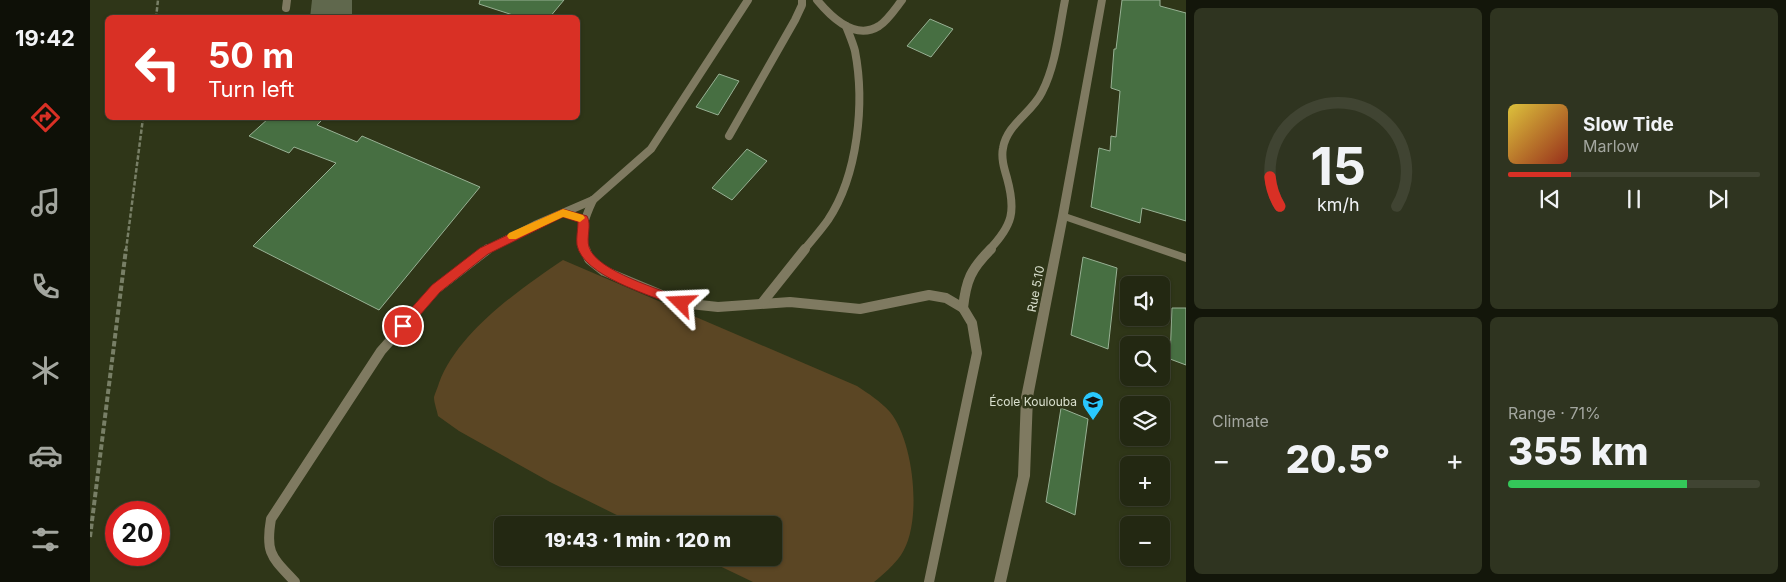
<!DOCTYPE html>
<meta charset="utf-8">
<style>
body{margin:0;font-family:Inter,sans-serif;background:#2f3420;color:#f1f3f6;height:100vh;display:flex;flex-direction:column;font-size:19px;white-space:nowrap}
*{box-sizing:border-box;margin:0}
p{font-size:16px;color:#a3a69f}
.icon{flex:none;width:28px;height:28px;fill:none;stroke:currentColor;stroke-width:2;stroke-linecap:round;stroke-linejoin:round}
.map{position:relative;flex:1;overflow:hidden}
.panel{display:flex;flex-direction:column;gap:8px;padding:8px;background:#13160a;width:600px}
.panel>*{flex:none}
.hud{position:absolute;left:15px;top:15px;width:475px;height:105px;border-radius:8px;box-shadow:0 1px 4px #0004,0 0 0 1px #404432;background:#d93025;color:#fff;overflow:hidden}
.fabs{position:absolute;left:1030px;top:276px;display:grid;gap:10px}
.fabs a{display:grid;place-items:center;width:50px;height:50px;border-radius:8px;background:#232812;box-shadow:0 1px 4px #0004,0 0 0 1px #404432;font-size:25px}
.speed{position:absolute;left:15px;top:501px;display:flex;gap:10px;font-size:25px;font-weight:700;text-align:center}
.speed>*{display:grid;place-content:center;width:65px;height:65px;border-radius:50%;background:#232812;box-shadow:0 1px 4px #0004,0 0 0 1px #404432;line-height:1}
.speed .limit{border:8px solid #d22;background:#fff;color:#111}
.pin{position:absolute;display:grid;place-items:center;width:42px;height:42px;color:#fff;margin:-21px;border:2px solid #fff;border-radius:50%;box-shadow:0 1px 5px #0007}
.me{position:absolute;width:55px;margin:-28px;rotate:291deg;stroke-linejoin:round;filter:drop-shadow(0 0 4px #0008)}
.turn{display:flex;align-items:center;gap:18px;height:105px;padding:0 20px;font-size:22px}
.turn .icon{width:65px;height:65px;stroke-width:2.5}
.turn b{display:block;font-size:35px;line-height:42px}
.big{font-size:38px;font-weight:800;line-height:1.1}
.panel .tile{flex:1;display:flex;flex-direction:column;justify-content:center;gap:8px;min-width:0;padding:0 18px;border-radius:8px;background:#2f3420}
.panel .dial{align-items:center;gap:0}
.dial svg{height:130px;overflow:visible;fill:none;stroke:#404432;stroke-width:7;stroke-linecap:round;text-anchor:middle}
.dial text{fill:#f1f3f6;stroke:none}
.song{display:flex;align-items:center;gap:15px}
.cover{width:60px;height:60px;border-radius:8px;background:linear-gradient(135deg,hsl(50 70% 55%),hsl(10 70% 35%))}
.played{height:5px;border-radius:2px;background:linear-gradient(90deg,#d93025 25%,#404432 25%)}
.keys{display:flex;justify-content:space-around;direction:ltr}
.heat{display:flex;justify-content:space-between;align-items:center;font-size:28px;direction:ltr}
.charge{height:8px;border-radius:4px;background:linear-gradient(90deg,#34c759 71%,#404432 0)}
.panel .tiles{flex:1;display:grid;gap:8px;grid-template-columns:repeat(2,1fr)}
.trip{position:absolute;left:404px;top:516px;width:288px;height:50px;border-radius:8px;background:#232812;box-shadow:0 1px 4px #0004,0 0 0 1px #404432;font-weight:800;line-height:50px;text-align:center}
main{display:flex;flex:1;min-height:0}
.tabs{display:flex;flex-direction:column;width:90px;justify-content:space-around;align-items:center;background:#0e1007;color:#a3a69f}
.tabs .icon{width:35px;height:35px}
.tabs .selected{color:#d93025}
.tabs b{font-size:22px;color:#f1f3f6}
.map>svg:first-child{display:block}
.green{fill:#5b4624}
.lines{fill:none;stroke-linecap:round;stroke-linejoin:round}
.taxiway{fill:#60684d;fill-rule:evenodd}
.building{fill:#476f42;stroke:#98b194}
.path-far1{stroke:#787f66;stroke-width:2.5;stroke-dasharray:4.5 2;stroke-linecap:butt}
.path{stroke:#787f66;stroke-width:4;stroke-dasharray:5.5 2.5;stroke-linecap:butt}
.lane-far1{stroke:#7f7a61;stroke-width:8}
.lane{stroke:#7f7a61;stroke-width:10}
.street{fill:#7f7a61;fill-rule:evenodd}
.route{fill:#d93025;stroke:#8d1f18}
.slow{fill:#f59e0b}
.labels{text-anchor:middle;stroke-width:5;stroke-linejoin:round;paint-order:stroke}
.street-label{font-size:12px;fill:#dae0ce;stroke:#2f3618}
.poi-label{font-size:12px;fill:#dae0ce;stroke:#2f3618;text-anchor:end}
</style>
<main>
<nav class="tabs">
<b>19:42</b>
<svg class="icon selected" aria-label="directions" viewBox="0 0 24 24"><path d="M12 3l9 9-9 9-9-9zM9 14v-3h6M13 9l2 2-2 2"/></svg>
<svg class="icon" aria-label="music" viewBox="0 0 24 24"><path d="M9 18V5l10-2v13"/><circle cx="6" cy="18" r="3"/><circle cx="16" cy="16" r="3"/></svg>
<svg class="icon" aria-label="phone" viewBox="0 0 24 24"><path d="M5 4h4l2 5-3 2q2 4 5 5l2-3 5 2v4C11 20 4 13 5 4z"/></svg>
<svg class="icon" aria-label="climate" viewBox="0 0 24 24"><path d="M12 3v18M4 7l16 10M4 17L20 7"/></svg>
<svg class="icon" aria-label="car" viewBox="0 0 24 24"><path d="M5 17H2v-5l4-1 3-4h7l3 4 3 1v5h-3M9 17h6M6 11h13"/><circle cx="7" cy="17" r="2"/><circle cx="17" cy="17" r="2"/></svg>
<svg class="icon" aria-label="filters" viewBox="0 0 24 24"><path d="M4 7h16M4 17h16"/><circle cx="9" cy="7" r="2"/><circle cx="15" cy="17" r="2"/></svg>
</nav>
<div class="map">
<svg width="1096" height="582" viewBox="0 0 1096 582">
<rect width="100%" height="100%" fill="#2f3618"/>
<!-- green -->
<path class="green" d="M 473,260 L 767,386 C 779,394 790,401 800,412 C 824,441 833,523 811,555 C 804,565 794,574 784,582 L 663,582 L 613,558 L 682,558 L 682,525 L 547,525 L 460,482 L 369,431 L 348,416 C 347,410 344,403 344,397 C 345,393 348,387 349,383 C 368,332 430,289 473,260 Z"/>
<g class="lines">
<!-- taxiway -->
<path class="taxiway" d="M 222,0 L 262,0 L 262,18 L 220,18 Z"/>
</g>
<!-- building -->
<g class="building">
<path d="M 390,0 L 474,0 L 459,18 L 432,18 L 389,4 Z"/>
<path d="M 1032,0 L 1070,0 L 1070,6 L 1096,13 L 1096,221 L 1052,208 L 1050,223 L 1001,207 L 1009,148 L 1020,151 L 1021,136 L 1026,137 L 1030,91 L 1021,88 L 1024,49 L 1026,49 Z"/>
<path d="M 840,19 L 863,29 L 841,57 L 817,46 Z"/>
<path d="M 629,74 L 649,81 L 628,115 L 606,107 Z"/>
<path d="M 179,118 L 234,118 L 227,125 L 267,142 L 272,136 L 390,187 L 289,310 L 163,246 L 246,163 L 204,147 L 199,153 L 159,136 Z"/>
<path d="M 657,149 L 677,161 L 642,200 L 622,188 Z"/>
<path d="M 993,257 L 1027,268 L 1018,349 L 981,335 Z"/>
<path d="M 1082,308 L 1096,308 L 1096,365 L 1080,359 Z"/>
<path d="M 971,408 L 998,419 L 985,515 L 956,502 Z"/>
</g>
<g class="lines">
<!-- path-far1 -->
<g class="path-far1">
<path d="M 66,18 L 68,0"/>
<path d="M 36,250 L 53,118"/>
</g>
<!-- path -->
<path class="path" d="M 0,537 L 36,249"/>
<!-- lane-far1 -->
<g class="lane-far1">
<path d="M 727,0 C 741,17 765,41 789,26 C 798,20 805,9 812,0"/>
<path d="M 196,8 L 197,0"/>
<path d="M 639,136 L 705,20 L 712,5 L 712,0"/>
<path d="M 396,250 L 445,225 L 503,200 L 561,149 L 658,0"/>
<path d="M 495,250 C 488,234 496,215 503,200"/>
<path d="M 714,250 C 722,240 731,230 738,220 C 768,175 775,103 765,51 C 763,43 759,34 756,26"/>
<path d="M 899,250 C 923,225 926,211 917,178 C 914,168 911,158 913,148 C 917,124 942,113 952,92 C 966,65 969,30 975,0"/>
</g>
<!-- lane -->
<g class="lane">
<path d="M 495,249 L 499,259 L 514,271 L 591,303 L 628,307 L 700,302 L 770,309 L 839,295 L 856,298 L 873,308 L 882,323 L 887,353 L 839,582"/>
<path d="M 672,303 L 715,249"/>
<path d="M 873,308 C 876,280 881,269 901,249"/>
<path d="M 205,582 C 182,557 175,554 181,519 L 291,351 L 346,289 L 398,249"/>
</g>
<!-- street -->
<path class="street" d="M 1008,0 L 1016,0 L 978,214 L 1096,254 L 1096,262 L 977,221 L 943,397 L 940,476 L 916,582 L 904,582 L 928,476 L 931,397 L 968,216 Z"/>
</g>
<!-- route -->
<path class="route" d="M 473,209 L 497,216 C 502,225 496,237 499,247 C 506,271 572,290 595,299 L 596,303 L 595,306 L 587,306 C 560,295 493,276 487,245 C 486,238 488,229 488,222 L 473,217 L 398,254 L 350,292 L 317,330 L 313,331 L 309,330 L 307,326 L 309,322 L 342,285 L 390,248 Z"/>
<!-- slow -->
<path class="slow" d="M 473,209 L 493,215 L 495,218 L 490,222 L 473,217 L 426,239 L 419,239 L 417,236 L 419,233 Z"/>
<!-- icons -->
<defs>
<g id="school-pin" transform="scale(1.125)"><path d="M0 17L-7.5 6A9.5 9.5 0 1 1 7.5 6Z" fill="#29c8ff" stroke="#2f3618"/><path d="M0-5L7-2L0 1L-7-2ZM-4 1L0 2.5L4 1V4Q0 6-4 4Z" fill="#111"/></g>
</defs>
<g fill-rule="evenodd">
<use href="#school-pin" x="1003" y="402"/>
</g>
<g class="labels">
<!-- street labels -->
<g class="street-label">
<text transform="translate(946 289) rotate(-79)" y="4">Rue 5.10</text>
</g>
<!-- poi labels -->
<g class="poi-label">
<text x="987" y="406">École Koulouba</text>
</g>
</g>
</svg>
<div class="fabs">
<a><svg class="icon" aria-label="sound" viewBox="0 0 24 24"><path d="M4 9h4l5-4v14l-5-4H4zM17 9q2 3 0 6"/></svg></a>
<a><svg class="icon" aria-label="search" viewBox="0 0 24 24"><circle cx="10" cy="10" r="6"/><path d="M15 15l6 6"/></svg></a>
<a><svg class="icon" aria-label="layers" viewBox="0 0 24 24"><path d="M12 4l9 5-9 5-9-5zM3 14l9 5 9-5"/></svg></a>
<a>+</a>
<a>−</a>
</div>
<div class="speed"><div class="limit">20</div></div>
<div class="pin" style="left:313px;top:326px;background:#d93025"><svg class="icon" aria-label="arrive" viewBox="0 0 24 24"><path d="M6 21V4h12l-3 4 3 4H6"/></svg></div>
<svg class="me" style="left:591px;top:303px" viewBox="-20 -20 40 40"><path d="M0-17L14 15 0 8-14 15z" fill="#d93025" stroke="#fff" stroke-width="4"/></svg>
<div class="trip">19:43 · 1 min · 120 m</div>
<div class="hud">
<div class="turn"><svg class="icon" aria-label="left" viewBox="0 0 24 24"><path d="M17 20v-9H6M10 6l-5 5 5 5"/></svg><div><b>50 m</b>Turn left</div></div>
</div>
</div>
<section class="panel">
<div class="tiles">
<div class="tile dial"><svg viewBox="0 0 100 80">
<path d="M14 69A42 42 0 1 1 86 69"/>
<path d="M14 69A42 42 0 0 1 8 51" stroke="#d93025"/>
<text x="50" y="56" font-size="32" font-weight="700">15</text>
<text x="50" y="72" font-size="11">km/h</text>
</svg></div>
<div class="tile">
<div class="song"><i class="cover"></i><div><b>Slow Tide</b><p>Marlow</p></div></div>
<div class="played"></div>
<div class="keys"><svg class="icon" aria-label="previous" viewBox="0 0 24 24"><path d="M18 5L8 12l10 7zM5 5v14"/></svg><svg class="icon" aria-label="pause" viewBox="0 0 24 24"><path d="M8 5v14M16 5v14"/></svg><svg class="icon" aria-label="next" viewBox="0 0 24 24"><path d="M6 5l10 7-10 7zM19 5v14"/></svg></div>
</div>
<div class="tile"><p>Climate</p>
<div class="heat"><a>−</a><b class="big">20.5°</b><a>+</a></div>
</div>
<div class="tile"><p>Range · 71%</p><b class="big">355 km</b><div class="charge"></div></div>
</div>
</section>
</main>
